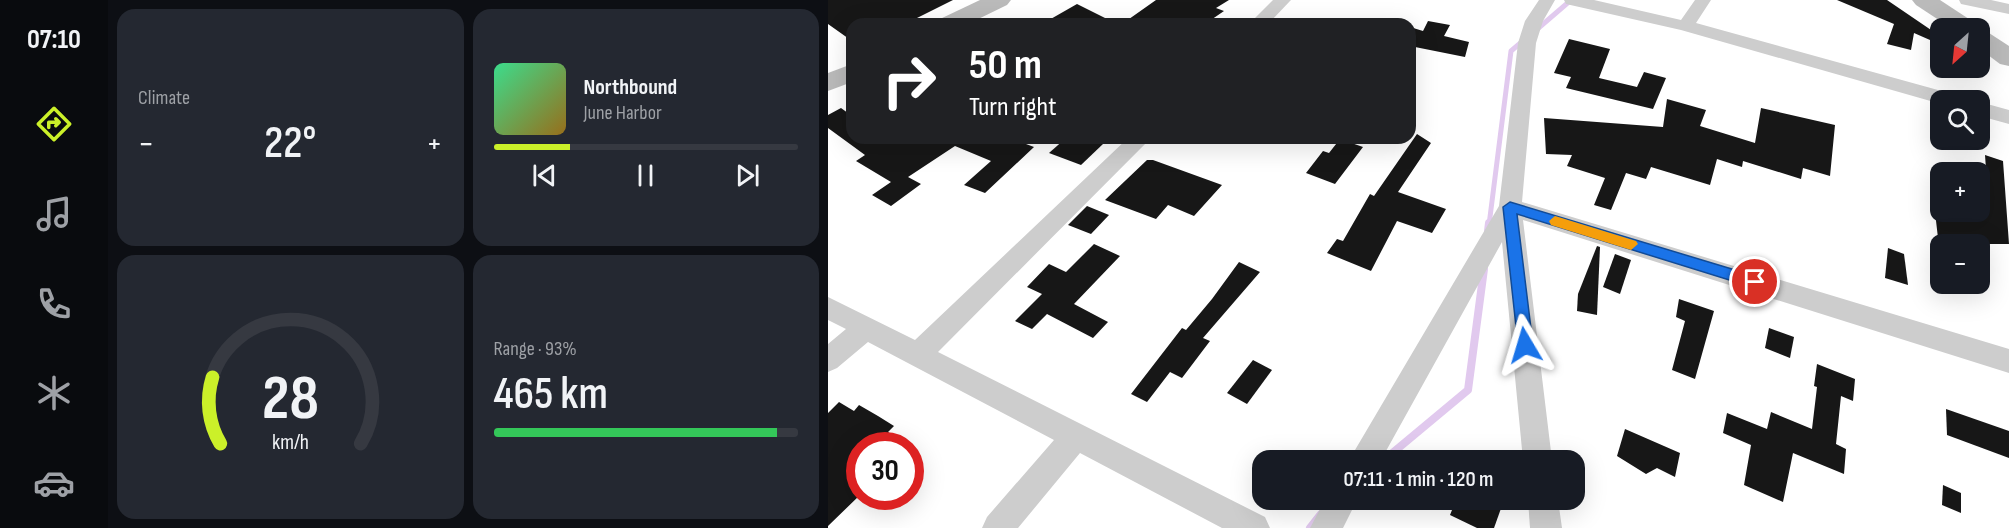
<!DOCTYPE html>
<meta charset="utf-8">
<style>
body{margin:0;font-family:"Sofia Sans Condensed",sans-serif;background:#242831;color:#f1f3f6;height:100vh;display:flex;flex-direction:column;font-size:22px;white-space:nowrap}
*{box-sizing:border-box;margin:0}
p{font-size:20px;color:#9ea1a6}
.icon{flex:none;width:33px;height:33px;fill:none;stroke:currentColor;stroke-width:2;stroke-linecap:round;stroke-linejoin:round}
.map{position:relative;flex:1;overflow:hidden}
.side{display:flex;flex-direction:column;gap:9px;padding:9px;background:#0d0f14;width:720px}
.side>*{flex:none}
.guide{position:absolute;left:18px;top:18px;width:570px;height:126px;border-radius:18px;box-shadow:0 6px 24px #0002;background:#202124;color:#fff;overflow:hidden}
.needle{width:39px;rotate:207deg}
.tools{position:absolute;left:1102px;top:18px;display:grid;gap:12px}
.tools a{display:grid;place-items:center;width:60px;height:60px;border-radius:12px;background:#171b24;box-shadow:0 6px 24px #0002;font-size:30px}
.speed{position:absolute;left:18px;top:432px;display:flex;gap:12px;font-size:30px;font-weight:700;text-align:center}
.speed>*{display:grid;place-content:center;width:78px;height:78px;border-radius:50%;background:#171b24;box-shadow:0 6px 24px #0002;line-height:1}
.speed .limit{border:9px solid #d22;background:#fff;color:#111}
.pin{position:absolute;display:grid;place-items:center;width:51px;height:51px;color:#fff;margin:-26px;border:3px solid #fff;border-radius:50%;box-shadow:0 2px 6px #0007}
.me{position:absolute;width:66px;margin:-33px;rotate:353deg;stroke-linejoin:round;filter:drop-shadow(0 0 4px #0008)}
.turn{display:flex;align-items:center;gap:21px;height:126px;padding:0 24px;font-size:27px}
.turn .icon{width:78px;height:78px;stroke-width:2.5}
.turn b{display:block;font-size:42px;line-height:51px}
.big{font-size:45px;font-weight:600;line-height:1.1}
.side .widget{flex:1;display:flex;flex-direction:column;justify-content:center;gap:9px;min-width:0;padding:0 21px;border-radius:18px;background:#242831}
.side .dial{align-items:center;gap:0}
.dial svg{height:156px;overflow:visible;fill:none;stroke:#363941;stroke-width:7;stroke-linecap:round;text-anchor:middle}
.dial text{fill:#f1f3f6;stroke:none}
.song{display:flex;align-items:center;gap:18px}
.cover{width:72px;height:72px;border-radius:9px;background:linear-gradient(135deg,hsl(150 70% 55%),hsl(40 70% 35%))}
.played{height:6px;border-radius:3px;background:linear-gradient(90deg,#cbf029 25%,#363941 25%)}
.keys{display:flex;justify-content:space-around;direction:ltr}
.heat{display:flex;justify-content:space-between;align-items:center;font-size:33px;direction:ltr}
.charge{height:9px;border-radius:4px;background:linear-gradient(90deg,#34c759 93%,#363941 0)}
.side .tiles{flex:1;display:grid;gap:9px;grid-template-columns:repeat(2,1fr)}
.trip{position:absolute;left:424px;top:450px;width:333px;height:60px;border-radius:18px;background:#171b24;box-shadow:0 6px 24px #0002;font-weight:600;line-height:60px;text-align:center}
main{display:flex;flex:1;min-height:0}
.tabs{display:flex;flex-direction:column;width:108px;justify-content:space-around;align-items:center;background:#090b0e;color:#9ea1a6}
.tabs .icon{width:42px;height:42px}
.tabs .current{color:#cbf029}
.tabs b{font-size:27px;color:#f1f3f6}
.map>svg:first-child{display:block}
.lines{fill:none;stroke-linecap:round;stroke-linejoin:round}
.stream-far1{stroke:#e1c9ee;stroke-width:5}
.stream{stroke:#e1c9ee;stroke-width:8}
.building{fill:#171717}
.street{fill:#cdcdcd;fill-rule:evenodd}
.secondary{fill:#bababa;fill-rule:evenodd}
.route{fill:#1a73e8;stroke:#114b97;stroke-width:1.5}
.slow{fill:#f59e0b}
</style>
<main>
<nav class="tabs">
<b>07:10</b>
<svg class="icon current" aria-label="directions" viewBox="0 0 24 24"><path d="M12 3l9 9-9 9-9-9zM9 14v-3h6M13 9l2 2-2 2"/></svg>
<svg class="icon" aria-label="music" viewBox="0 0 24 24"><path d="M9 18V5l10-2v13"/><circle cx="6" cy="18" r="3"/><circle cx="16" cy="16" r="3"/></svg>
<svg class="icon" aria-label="phone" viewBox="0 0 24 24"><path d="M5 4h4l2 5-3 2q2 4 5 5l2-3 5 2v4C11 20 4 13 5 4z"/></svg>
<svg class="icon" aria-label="climate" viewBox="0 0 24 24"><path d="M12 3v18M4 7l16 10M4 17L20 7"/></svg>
<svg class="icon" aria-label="car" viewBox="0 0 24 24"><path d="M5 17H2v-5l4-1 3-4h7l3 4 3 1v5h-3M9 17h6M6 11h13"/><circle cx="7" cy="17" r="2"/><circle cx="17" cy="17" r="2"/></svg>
</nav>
<section class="side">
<div class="tiles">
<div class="widget"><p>Climate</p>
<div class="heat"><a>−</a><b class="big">22°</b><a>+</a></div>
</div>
<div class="widget">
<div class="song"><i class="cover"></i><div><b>Northbound</b><p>June Harbor</p></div></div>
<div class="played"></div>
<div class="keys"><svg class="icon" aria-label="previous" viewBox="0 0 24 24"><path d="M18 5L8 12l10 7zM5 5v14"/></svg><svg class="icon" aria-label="pause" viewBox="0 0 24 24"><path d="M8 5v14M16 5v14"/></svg><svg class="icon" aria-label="next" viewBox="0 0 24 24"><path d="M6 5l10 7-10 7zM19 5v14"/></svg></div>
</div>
<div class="widget dial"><svg viewBox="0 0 100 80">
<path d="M14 69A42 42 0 1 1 86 69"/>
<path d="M14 69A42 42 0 0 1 10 35" stroke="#cbf029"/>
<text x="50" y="56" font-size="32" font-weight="700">28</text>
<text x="50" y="72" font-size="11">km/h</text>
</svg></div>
<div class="widget"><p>Range · 93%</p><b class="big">465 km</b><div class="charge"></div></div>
</div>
</section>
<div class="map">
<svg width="1181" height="528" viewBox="0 0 1181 528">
<rect width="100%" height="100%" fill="#fff"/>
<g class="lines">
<!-- stream-far1 -->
<g class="stream-far1">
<path d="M 707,31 L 743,0"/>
<path d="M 661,225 L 683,51 L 696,40"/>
</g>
<!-- stream -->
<g class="stream">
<path d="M 660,231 L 661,223"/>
<path d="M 556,460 L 640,390 L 656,269"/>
<path d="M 482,528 L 493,514"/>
</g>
</g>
<!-- building -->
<g class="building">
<path d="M 0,0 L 125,0 L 77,24 L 24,24 L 24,41 L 0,24 Z"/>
<path d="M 328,0 L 401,0 L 388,8 L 396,11 L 377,24 L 294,24 Z"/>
<path d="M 1009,0 L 1059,0 L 1106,32 L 1102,40 L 1086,33 L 1083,50 L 1059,44 L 1066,24 Z"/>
<path d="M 249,4 L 289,24 L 214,24 Z"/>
<path d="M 600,21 L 622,25 L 616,36 L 641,42 L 637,57 L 582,46 L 582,27 L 595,31 Z"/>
<path d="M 741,39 L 782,49 L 771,78 L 809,87 L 816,72 L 838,78 L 825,109 L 738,88 L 743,77 L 726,73 Z"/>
<path d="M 839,99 L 878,110 L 872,126 L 927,143 L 933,108 L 1007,125 L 1002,176 L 975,168 L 973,179 L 915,161 L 914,167 L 889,159 L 882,185 L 823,167 L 818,179 L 798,173 L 783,210 L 766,205 L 777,178 L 739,166 L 744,155 L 718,154 L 716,118 L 835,127 Z"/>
<path d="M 13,108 L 24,116 L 24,138 L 182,138 L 206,147 L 157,193 L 136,185 L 163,161 L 127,146 L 80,177 L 93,184 L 63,206 L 44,195 L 63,182 L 28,161 L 37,155 L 0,128 L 0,115 Z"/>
<path d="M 589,134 L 603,143 L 570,192 L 618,209 L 604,233 L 569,221 L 543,271 L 499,253 L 509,239 L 515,241 L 542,194 L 546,196 Z"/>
<path d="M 238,138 L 258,138 L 275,144 L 253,165 L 221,153 Z"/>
<path d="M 512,139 L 535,147 L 507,184 L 478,173 L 495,151 L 501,153 Z"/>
<path d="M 1157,155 L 1175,161 L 1181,244 L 1131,244 L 1110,238 L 1107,212 L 1161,212 Z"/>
<path d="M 319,160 L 325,160 L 394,185 L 366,216 L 340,205 L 328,219 L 277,200 Z"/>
<path d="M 259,206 L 281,215 L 263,234 L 240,225 Z"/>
<path d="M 266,244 L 292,256 L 246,304 L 280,322 L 265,338 L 219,314 L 204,329 L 187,321 L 214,294 L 199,287 L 221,264 L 238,272 Z"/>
<path d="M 769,246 L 772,247 L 769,315 L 749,311 L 750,294 Z"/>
<path d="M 1060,248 L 1076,254 L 1080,285 L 1057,278 Z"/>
<path d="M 787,254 L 803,260 L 792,294 L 775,287 Z"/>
<path d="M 411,262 L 432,272 L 375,338 L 382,341 L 354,378 L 342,372 L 319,402 L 303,394 L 354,328 L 358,330 L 384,299 Z"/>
<path d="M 851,299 L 886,311 L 867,379 L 844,370 L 857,321 L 848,317 Z"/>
<path d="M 941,328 L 966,337 L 962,358 L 937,348 Z"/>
<path d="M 425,360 L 444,370 L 419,404 L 399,393 Z"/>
<path d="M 989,364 L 1027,379 L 1025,401 L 1013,396 L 1008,444 L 1018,449 L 1016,474 L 965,453 L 955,502 L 916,485 L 923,445 L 895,433 L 899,413 L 939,429 L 943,412 L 984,429 L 989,387 L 986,386 Z"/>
<path d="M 11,402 L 26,411 L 31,405 L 50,416 L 66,426 L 60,432 L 82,446 L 32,446 L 32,495 L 0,526 L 0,413 Z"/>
<path d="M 1118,409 L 1181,431 L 1181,458 L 1119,435 Z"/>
<path d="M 797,429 L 852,453 L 847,477 L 829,468 L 818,474 L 789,456 Z"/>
<path d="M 1115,485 L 1133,493 L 1133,513 L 1114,505 Z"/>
<path d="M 628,500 L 676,500 L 666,528 L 649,528 L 622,515 Z"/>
</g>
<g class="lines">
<!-- street -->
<g class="street">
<path d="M 445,0 L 463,0 L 440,24 L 421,24 Z"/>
<path d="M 711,0 L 727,0 L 715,21 L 708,43 L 694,202 L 1181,349 L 1181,373 L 695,220 L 724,460 L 695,460 L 674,242 L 553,460 L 523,460 L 527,450 L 671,206 L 690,43 L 697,21 Z"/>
<path d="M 736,0 L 766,0 L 853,20 L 867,0 L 883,0 L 868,23 L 1128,95 L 1131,100 L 1113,100 L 1113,104 L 853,30 L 738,4 Z"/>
<path d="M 1131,0 L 1163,0 L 1181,4 L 1181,14 L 1133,4 Z"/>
<path d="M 1152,102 L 1181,110 L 1181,124 L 1152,116 Z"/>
<path d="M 300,138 L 323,138 L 110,352 L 437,517 L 442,528 L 394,528 L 252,453 L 190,528 L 154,528 L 159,517 L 226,440 L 40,342 L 9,368 L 0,372 L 0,344 L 18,329 L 0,320 L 0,297 L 87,340 Z"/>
<path d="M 497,500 L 529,500 L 515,528 L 482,528 Z"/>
<path d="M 700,500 L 730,500 L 734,528 L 702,528 Z"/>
</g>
<!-- secondary -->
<g class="secondary">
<path d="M 152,0 L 183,0 L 179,5 L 140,24 L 109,24 L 112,19 Z"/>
<path d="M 1084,0 L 1112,0 L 1147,23 L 1150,28 L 1123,28 L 1088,5 Z"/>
<path d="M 1152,31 L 1161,33 L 1181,46 L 1181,66 L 1172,64 L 1152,49 Z"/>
<path d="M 24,64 L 24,82 L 0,91 L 0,73 Z"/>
</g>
</g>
<!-- route -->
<path class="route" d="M 682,202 L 927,276 L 931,278 L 934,282 L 931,286 L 927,288 L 689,214 L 705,345 L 702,350 L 697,352 L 692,350 L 690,345 L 675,207 Z"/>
<!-- slow -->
<path class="slow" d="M 727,216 L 808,241 L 810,244 L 803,250 L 723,225 L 721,221 Z"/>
</svg>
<div class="tools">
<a><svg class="needle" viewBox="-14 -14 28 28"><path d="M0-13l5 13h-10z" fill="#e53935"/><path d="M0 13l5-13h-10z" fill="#9ea1a6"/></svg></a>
<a><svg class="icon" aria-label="search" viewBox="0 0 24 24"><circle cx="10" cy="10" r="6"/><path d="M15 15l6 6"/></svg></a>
<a>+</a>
<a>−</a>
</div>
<div class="speed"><div class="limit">30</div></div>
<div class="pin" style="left:927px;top:282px;background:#d93025"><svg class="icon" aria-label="arrive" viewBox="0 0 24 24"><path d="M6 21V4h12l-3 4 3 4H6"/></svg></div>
<svg class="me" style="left:697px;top:345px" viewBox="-20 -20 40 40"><path d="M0-17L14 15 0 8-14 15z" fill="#1a73e8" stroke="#fff" stroke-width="4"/></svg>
<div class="trip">07:11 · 1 min · 120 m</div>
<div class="guide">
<div class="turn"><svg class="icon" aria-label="right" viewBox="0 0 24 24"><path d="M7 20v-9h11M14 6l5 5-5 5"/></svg><div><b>50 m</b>Turn right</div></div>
</div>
</div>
</main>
